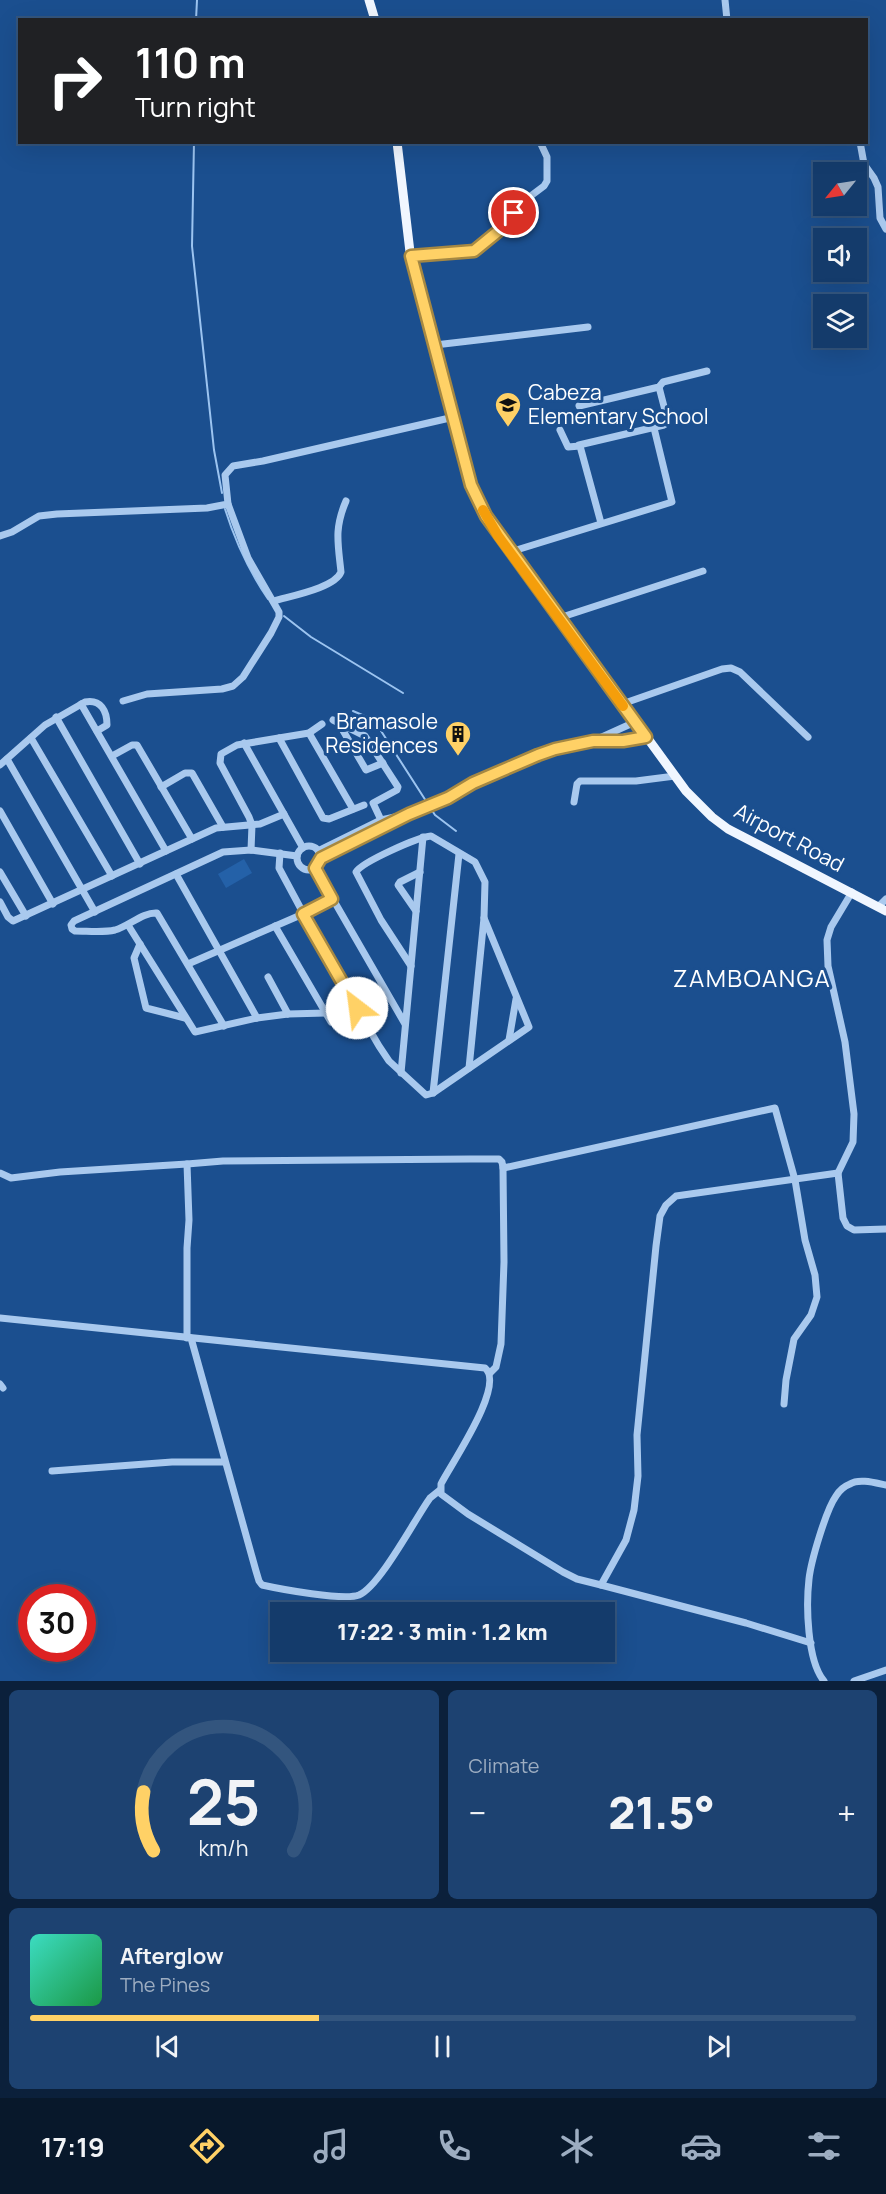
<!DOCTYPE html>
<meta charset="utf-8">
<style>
body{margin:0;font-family:Manrope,sans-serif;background:#1d4271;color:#f1f3f6;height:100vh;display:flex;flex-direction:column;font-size:22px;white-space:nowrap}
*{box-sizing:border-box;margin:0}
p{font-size:20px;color:#9dadc1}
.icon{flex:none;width:33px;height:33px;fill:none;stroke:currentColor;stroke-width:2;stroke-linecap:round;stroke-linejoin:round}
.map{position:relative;height:1681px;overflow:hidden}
.side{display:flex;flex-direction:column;gap:9px;padding:9px;background:#0b203b;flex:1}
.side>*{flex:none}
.top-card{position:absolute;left:18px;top:18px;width:850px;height:126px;border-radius:0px;box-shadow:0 6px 24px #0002,0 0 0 2px #33557e;background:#202124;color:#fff;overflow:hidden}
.needle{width:39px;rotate:240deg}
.fabs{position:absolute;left:813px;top:162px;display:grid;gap:12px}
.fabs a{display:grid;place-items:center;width:54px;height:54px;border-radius:0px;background:#143b6b;box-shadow:0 6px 24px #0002,0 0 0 2px #33557e;font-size:30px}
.speed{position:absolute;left:18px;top:1584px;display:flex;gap:12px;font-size:30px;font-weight:700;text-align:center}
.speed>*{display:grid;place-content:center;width:78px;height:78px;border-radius:50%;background:#143b6b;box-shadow:0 6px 24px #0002,0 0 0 2px #33557e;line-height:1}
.speed .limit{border:9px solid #d22;background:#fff;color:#111}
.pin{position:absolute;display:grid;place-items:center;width:51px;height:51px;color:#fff;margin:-26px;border:3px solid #fff;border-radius:50%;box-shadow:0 2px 6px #0007}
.me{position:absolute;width:66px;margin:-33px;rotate:330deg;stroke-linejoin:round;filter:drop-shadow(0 0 4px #0008)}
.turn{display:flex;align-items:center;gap:21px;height:126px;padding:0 18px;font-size:27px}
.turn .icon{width:78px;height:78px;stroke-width:2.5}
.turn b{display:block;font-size:42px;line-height:51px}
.big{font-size:45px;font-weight:800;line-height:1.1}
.side .tile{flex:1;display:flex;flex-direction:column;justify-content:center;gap:9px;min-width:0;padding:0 21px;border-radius:9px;background:#1d4271}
.side .dial{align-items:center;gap:0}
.dial svg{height:156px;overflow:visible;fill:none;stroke:#33557e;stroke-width:7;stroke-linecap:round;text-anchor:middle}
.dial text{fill:#f1f3f6;stroke:none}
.song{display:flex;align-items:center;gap:18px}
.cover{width:72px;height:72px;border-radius:9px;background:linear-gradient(135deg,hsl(170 70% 55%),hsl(140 70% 35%))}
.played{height:6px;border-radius:3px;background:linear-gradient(90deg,#ffd166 35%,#33557e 35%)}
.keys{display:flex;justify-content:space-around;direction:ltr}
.heat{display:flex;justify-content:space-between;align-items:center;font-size:33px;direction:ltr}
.side .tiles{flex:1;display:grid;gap:9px;grid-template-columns:1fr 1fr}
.tile:last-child{grid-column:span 2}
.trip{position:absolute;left:270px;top:1602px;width:345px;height:60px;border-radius:0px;background:#143b6b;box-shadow:0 6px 24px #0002,0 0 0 2px #33557e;font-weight:800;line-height:60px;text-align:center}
.tab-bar{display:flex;height:96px;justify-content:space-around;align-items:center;background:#08182b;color:#9dadc1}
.tab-bar .icon{width:42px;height:42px}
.tab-bar .on{color:#ffd166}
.tab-bar b{font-size:27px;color:#f1f3f6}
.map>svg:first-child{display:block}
.green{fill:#2461a8}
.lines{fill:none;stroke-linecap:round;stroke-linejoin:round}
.stream{stroke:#9cc4f0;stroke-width:2}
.minor{stroke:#a9c9ee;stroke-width:7}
.major{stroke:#f0f6ff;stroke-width:9}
.route-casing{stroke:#a68842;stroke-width:15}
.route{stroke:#ffd166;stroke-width:10}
.slow{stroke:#f59e0b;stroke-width:10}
.labels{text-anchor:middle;stroke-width:6;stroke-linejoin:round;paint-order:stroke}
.poi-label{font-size:21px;fill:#fff;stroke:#1b4f8f;text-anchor:start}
.street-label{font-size:21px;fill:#fff;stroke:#1b4f8f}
.quarter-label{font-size:24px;letter-spacing:1.5px;fill:#fff;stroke:#1b4f8f}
</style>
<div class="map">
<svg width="886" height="1681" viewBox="0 0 886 1681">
<rect width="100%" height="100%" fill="#1b4f8f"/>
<!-- green -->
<path class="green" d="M 244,859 L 252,873 L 226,888 L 218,874 Z"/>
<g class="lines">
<!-- stream -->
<g class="stream">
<path d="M 196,20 L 197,0"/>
<path d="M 194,142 L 192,246 L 214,450 L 222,493"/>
<path d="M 225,509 C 235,541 249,571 268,599"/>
<path d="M 284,616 L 311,637 L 403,693"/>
<path d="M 353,711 L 374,720 L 435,815 L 456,831"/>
</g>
<!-- minor -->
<g class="minor">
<path d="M 725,0 L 727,20"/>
<path d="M 860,142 L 864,164 L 874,178 L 878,187 L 880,218 L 886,229"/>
<path d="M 411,256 L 469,252 L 479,248 L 485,243 L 507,224 L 520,204 L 544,186 L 547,181 L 547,157 L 540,142"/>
<path d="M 435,345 L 588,327"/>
<path d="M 579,406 L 659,387 L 663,382 L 707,371"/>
<path d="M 560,430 L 568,447 L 580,446 L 601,523"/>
<path d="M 579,445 L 664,425 L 668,422 L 659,387"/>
<path d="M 0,536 L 12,532 L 39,516 L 57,514 L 207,508 L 228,504 L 225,475 L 233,466 L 263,461 L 454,417"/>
<path d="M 510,552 L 672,502 L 654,428"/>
<path d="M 274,601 C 290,596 335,588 341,572 C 338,543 334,529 346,501"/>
<path d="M 559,618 L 703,571"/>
<path d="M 123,701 L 147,694 L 222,689 L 233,686 L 243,677 L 271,633 L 279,617 L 279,612 L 248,558 L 228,504"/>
<path d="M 81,704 L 166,851"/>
<path d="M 622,704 L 722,669 L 731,668 L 740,672 L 808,737"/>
<path d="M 56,717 L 140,864"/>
<path d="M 333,720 L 365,736 L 398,787 L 397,790 L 373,803 L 381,820"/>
<path d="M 338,722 L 366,770 L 383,763"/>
<path d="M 309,733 L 353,809"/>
<path d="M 31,738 L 112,876"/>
<path d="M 279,738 L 323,818 L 329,819 L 364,805"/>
<path d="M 595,741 L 623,741 L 646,737"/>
<path d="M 244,743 L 303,848"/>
<path d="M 112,756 L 132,745 L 137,745 L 192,839"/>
<path d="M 7,759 L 95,912"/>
<path d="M 0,765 L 45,725 L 85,702 C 101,699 107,711 107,725 L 97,731"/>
<path d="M 161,787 L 185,773 L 192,773 L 223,827"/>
<path d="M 574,802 L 577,784 L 580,781 L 636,781 L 675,776"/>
<path d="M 0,811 L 53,904"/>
<circle cx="309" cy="858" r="12"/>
<path d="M 251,850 L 252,825 L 249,817 L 220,763 L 221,754 L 237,745 L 309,733 L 322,724"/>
<path d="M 318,851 L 381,820 L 404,815"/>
<path d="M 280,853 L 279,868 L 323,950 L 379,1046 L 389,1061 L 426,1095 L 433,1093 L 529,1027 L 484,918"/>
<path d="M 321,858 L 519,763 L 555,749 L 593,741 L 635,722"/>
<path d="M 315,868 L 405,1024"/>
<path d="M 0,872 L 26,916"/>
<path d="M 176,874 L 257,1018"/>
<path d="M 852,892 L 831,927 L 827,940 L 828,966 L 845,1042 L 854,1114 L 853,1142 L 838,1173 L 843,1218 L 847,1226 L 854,1230 L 886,1229"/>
<path d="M 0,902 L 8,917 L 13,921 L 216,828 L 260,824 L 284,814"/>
<path d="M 878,907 L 886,899"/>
<path d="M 416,911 L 398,885 L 400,882 L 420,872"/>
<path d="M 128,925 L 195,1032 L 257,1018 L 288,1014 L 326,1013"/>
<path d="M 275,926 L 331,1022"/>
<path d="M 140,944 L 134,958 L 146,1008 L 185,1018"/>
<path d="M 188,964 L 303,914 L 332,899"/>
<path d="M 411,966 L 381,920 L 356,872 C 362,862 418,837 431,836 L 475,862 L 485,882 L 484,918 L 469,1068"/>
<path d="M 268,977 L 288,1014"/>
<path d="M 224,1026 L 157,913 C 143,912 129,926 115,930 C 103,933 88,931 75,931 L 72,929 L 71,925 L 74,921 L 223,852 L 251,850 L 297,856"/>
<path d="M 509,1040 L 516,999"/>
<path d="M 401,1073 L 423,837"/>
<path d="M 433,1093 L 459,854"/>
<path d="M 187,1164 L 223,1161 L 470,1159 L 499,1159 L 502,1162 L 503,1168 L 508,1167 L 775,1108 L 795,1180 L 805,1240 L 815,1275 L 817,1297 L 811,1315 L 794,1339 L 786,1380 L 784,1404"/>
<path d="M 0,1173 L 11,1178 L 60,1172 L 187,1164 L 189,1220 L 187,1248 L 187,1338"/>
<path d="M 0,1318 L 485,1368 C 506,1385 451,1464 441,1484 L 441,1494 L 468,1514 L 563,1572 L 577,1579 L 601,1585 L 626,1540 L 634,1510 L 638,1476 L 637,1435 L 656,1246 L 660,1216 L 666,1205 L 676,1196 L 838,1173"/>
<path d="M 191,1338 L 256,1571 L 259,1581 L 262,1585 C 280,1589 344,1601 359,1595 C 380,1586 415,1519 430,1498 L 440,1490"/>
<path d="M 490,1373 L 496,1367 L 501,1344 L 504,1262 L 503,1168"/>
<path d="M 0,1384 L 3,1388"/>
<path d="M 52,1471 L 172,1462 L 224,1462"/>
<path d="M 601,1585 L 746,1623 L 811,1643"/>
<path d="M 824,1681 C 807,1661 806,1605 809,1579 C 811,1561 826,1510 836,1496 C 839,1491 845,1486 850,1484 C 859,1478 876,1483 886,1485"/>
<path d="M 854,1681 L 886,1670"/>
</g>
<!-- major -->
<g class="major">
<path d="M 369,0 L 375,20"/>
<path d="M 397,142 L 410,252 L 471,485 L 486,516 L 686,791 L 712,817 L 728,829 L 886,911"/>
</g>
</g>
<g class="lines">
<!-- route casing -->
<g class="route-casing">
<path id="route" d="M 357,1008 L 303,914 L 332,899 L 315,868 L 321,858 L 409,814 L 448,798 L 473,783 L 538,755 L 555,749 L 593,741 L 623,741 L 646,737 L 486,516 L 471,485 L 411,256 L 474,251 L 507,224 L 514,213"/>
</g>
<!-- route -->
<use href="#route" class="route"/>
<!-- slow -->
<path class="slow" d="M 483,510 L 498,536 L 623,706"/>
</g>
<!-- icons -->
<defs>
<g id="school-pin" transform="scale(1.35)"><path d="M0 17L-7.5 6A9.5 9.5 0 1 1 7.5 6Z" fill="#ffd166" stroke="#1b4f8f"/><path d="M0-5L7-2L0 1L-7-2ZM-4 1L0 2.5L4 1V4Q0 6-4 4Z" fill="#111"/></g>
<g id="building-pin" transform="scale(1.35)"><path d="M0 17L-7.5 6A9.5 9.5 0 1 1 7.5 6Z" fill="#ffd166" stroke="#1b4f8f"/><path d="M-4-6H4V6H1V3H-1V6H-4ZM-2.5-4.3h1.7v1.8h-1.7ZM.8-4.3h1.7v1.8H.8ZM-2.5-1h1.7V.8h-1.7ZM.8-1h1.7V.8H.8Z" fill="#111"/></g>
</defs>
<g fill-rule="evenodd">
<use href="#school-pin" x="508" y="405"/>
<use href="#building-pin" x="458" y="734"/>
</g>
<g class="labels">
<!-- poi labels -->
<g class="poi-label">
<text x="528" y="400">Cabeza<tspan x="528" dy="24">Elementary School</tspan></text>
<text x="438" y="729" text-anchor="end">Bramasole<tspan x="438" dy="24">Residences</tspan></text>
</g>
<!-- street labels -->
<g class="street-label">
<text transform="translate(789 838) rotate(28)" y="7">Airport Road</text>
</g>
<!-- quarter labels -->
<g class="quarter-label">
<text x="752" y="987">ZAMBOANGA</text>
</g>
</g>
</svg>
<div class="fabs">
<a><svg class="needle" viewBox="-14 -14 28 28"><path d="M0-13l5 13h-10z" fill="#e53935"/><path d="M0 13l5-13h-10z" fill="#9dadc1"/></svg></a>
<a><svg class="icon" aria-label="sound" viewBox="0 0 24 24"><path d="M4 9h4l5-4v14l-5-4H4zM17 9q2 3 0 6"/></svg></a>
<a><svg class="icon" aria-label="layers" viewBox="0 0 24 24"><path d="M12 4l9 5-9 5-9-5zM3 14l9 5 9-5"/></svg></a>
</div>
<div class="speed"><div class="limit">30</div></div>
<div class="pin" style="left:514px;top:213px;background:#d93025"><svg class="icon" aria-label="arrive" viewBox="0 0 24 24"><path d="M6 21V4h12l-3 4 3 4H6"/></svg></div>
<svg class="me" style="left:357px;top:1008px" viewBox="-20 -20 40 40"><circle r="19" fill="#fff"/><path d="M0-13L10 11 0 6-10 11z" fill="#ffd166"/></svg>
<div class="trip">17:22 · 3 min · 1.2 km</div>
<div class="top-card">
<div class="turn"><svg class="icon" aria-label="right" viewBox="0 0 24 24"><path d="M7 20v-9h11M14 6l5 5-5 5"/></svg><div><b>110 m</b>Turn right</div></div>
</div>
</div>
<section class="side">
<div class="tiles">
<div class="tile dial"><svg viewBox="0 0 100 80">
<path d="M14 69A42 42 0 1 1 86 69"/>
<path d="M14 69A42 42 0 0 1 9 39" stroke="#ffd166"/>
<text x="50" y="56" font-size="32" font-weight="700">25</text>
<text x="50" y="72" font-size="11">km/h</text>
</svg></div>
<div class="tile"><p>Climate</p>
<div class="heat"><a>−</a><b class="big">21.5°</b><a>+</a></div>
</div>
<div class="tile">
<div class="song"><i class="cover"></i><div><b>Afterglow</b><p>The Pines</p></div></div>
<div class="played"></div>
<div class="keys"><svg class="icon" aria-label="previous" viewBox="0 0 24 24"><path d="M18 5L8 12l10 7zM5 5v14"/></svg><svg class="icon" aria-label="pause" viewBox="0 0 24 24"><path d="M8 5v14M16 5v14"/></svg><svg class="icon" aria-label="next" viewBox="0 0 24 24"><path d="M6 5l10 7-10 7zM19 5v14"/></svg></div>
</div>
</div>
</section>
<nav class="tab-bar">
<b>17:19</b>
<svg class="icon on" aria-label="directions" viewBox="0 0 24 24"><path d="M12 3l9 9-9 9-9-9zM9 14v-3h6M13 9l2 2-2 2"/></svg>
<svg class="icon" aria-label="music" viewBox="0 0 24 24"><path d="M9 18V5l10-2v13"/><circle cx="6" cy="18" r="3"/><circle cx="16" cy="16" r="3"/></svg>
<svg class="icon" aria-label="phone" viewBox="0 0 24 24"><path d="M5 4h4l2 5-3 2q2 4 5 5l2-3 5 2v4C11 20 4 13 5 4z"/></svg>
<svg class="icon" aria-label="climate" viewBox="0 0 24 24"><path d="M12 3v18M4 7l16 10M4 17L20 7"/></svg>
<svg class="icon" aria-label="car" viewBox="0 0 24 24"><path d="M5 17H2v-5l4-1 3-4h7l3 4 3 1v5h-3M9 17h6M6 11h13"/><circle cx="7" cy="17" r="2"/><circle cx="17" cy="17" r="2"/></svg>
<svg class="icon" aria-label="filters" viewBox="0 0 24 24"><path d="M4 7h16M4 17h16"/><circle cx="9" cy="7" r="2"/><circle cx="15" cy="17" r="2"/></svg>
</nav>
